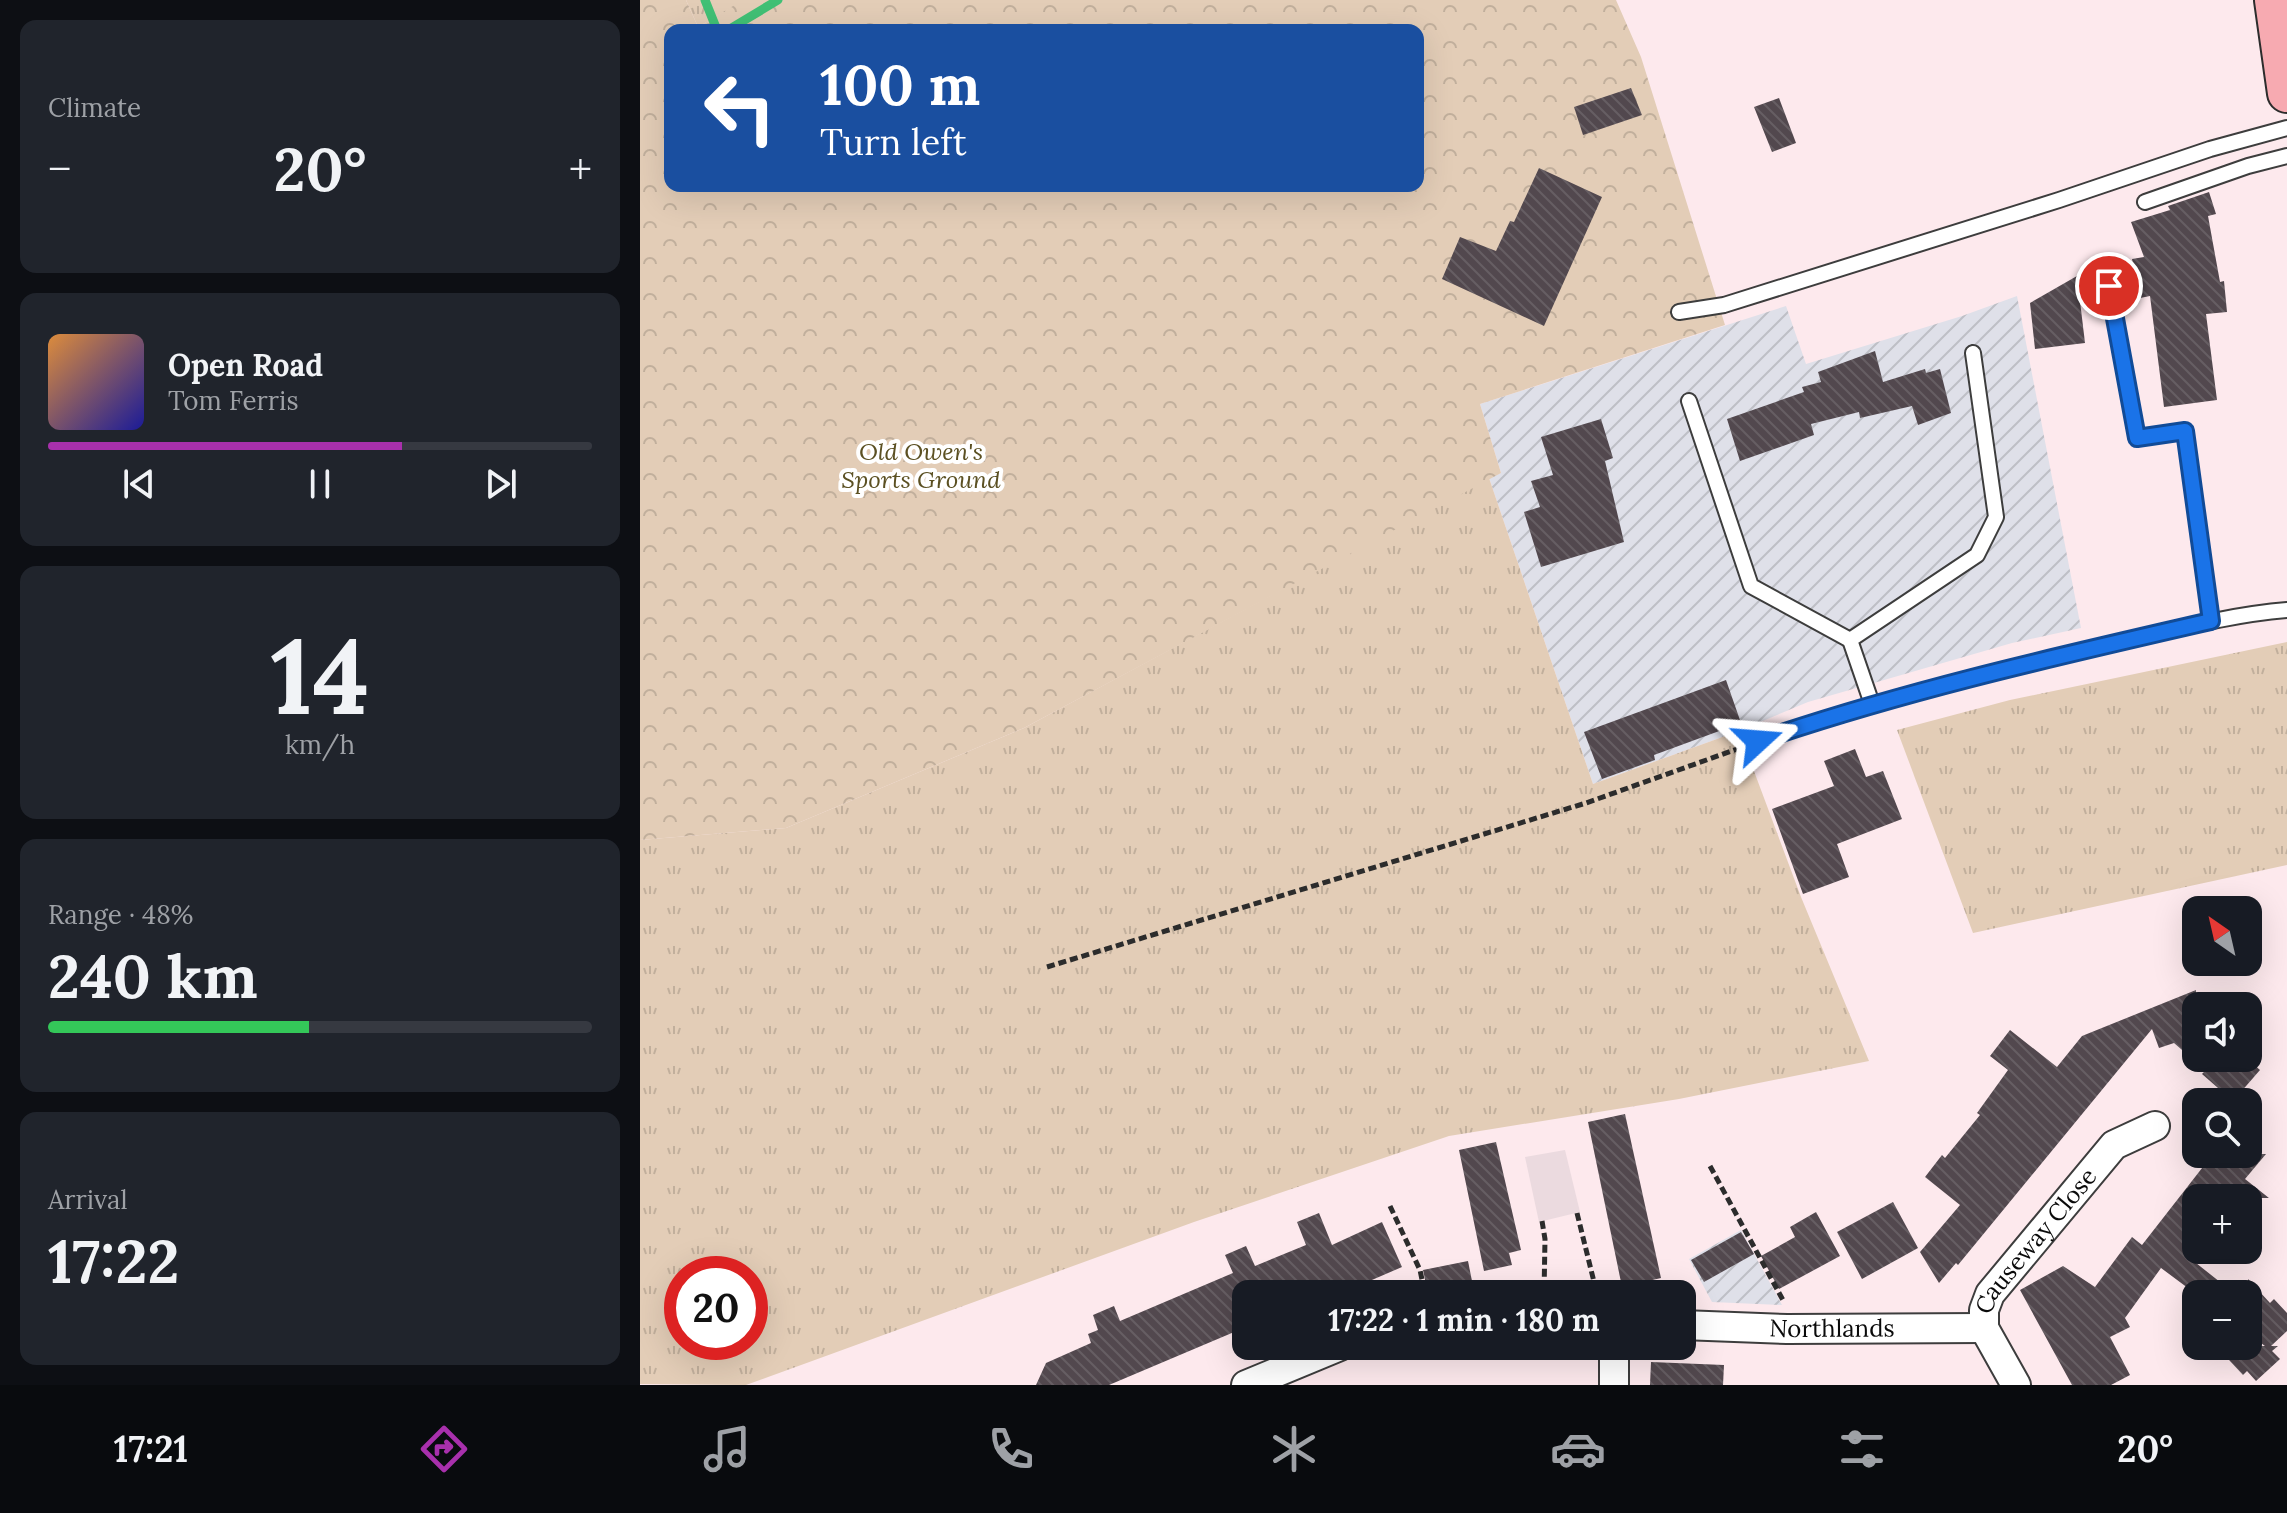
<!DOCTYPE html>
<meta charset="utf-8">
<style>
body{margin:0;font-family:Lora,serif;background:#20242c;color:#f1f3f6;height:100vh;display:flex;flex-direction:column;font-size:30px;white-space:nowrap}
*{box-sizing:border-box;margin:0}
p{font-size:26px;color:#9ea1a6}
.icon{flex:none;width:44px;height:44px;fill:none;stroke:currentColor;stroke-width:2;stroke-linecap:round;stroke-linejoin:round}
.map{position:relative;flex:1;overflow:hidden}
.panel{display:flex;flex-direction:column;gap:20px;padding:20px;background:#0d0f14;width:640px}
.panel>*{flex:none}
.hud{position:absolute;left:24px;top:24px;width:760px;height:168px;border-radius:16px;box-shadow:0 8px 32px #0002;background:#1a4fa0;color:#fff;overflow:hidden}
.needle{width:52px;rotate:326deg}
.buttons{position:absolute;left:1542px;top:896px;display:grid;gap:16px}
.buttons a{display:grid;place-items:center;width:80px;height:80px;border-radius:16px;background:#171b24;box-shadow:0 8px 32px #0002;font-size:40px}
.speed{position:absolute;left:24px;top:1256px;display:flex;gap:16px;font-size:40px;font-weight:700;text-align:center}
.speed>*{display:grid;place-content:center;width:104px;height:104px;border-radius:50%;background:#171b24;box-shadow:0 8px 32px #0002;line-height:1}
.speed .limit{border:12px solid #d22;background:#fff;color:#111}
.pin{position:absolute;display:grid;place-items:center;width:68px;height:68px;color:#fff;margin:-34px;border:4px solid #fff;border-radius:50%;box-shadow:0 2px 8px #0007}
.me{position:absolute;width:88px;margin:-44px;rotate:71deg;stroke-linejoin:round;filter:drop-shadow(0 0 6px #0008)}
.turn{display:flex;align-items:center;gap:28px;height:168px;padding:0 24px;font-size:36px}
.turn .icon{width:104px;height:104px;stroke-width:2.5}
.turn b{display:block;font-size:56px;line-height:68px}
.big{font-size:60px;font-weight:700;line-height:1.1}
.panel .card{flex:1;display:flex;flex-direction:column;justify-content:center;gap:12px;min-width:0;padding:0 28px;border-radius:16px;background:#20242c}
.panel .dial{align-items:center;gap:0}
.dial b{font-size:104px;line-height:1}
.song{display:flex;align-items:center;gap:24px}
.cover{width:96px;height:96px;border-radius:12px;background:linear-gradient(135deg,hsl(30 70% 55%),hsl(240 70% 35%))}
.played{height:8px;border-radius:4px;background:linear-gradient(90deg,#a830ac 65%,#363941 65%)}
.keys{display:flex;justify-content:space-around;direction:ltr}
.heat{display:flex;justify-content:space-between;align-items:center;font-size:44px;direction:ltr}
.charge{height:12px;border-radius:6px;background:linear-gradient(90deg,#34c759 48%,#363941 0)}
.trip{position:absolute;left:592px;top:1280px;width:464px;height:80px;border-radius:16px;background:#171b24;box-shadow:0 8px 32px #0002;font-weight:700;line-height:80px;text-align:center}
.tabs{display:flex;height:128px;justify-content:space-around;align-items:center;background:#090b0e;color:#9ea1a6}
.tabs .icon{width:56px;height:56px}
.tabs .active{color:#a830ac}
.tabs b{font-size:36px;color:#f1f3f6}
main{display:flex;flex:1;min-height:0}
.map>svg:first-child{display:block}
.industrial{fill:url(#industrial-furrows)}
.grass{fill:url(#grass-tufts);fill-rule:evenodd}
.park{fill:url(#park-crowns);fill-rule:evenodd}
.plaza{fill:#ebdadf}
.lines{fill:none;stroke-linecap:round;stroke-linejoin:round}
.stream{stroke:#41c075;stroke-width:9}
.building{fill:url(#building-back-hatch)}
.lane-casing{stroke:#3d3d3d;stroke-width:18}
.street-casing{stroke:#3d3d3d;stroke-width:32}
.secondary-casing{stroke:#2c2c2c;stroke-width:42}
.path{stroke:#2c2c2c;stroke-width:5;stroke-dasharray:8 4;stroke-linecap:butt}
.lane{stroke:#fff;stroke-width:14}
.street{stroke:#fff;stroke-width:28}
.secondary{stroke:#f7aab1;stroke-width:38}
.route-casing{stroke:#114b97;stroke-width:20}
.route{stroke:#1a73e8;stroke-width:14}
.labels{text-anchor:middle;stroke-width:8;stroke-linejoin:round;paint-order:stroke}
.park-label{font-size:24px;font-style:italic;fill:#5b5022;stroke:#fff}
.street-label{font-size:24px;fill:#0a0a0a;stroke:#fff}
</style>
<main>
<section class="panel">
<div class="card"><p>Climate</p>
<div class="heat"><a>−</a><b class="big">20°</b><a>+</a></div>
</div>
<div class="card">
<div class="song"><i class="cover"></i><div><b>Open Road</b><p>Tom Ferris</p></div></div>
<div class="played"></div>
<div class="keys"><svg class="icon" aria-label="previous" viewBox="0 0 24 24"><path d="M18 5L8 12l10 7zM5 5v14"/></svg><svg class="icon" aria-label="pause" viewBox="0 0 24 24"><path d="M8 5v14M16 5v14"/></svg><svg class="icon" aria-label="next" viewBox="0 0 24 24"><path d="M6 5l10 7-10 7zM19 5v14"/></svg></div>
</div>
<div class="card dial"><b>14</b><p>km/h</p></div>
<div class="card"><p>Range · 48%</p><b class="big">240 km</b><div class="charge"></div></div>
<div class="card"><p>Arrival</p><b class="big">17:22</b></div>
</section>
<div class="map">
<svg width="1647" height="1385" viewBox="0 0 1647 1385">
<defs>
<pattern id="industrial-furrows" width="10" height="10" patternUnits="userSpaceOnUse" patternTransform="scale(2)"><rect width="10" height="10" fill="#dfe0e9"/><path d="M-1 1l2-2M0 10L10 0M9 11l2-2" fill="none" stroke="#bebfc6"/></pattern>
<pattern id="grass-tufts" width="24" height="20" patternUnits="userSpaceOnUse" patternTransform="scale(2)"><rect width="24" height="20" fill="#e3cdb7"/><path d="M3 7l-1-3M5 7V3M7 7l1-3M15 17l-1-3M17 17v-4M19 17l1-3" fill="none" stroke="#c1af9c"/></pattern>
<pattern id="park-crowns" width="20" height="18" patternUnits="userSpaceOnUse" patternTransform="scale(2)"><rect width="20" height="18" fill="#e3cdb7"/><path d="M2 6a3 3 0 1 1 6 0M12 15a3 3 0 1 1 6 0" fill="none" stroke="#c1af9c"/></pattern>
<pattern id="building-back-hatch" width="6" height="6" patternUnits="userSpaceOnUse" patternTransform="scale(2)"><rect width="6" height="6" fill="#52484e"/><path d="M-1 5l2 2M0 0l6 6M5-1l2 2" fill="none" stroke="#665e63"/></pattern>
</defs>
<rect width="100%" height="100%" fill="#fde9ed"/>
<!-- industrial -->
<g class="industrial">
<path d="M 1377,296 L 1441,628 L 1372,643 L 1168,702 L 1099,731 L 953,784 L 849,478 L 861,473 L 840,404 L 1146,306 L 1166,364 L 1322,316 Z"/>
<path d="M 1101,1230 L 1142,1305 L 1072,1302 L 1049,1259 Z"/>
</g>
<!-- grass -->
<g class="grass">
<path d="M 46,0 L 105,0 L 58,27 Z"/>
<path d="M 849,478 L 953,784 L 1099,731 L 1161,897 L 1229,1061 L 1039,1099 L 809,1136 L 554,1222 L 106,1385 L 0,1384 L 0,840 L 146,828 L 384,728 ZM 42,1274 L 110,1274 L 110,1342 L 42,1342 Z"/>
<path d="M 1647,642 L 1647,865 L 1333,933 L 1257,730 L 1370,700 Z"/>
</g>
<!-- park -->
<path class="park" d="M 0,0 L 46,0 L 58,27 L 103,0 L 976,0 L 1001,57 L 1085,325 L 840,404 L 861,473 L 384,728 L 146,828 L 0,840 ZM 30,30 L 778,30 L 778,186 L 30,186 Z"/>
<!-- plaza -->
<path class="plaza" d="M 925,1150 L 940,1212 L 899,1222 L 885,1157 Z"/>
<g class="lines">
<!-- stream -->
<g class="stream">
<path d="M 65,0 L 77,30"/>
<path d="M 88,30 L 138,0"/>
</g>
</g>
<!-- building -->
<g class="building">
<path d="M 991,88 L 1002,115 L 943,135 L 934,107 Z"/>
<path d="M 1139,98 L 1156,143 L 1132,152 L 1114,107 Z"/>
<path d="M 899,168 L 962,197 L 904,326 L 802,279 L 820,237 L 856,251 L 870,221 L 874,222 Z"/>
<path d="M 1569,192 L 1576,214 L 1568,216 L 1580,282 L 1584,281 L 1587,312 L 1566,314 L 1577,400 L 1524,407 L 1510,296 L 1500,298 L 1492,259 L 1504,257 L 1491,222 L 1530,210 L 1528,206 Z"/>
<path d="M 1437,276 L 1445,343 L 1395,349 L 1390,303 Z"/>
<path d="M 1235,351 L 1243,382 L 1285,369 L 1286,373 L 1300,369 L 1311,413 L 1278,425 L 1272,406 L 1220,418 L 1219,412 L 1171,424 L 1174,435 L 1100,461 L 1087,419 L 1164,392 L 1162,387 L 1181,382 L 1178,372 Z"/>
<path d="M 961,419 L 973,458 L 965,461 L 984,542 L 901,567 L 884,512 L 900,507 L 891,481 L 913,475 L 901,437 Z"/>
<path d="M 1086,680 L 1101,723 L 1014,755 L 1015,760 L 962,779 L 944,732 Z"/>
<path d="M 1215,749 L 1226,777 L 1243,771 L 1262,819 L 1197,844 L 1209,877 L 1163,894 L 1132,809 L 1194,786 L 1184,761 Z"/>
<path d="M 1556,990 L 1556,1062 L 1534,1043 L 1519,1048 L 1512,1029 L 1318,1265 L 1316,1263 L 1299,1283 L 1280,1252 L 1320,1205 L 1285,1177 L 1302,1155 L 1305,1158 L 1340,1115 L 1337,1113 L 1368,1070 L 1350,1056 L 1370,1030 L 1417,1067 L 1442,1036 Z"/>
<path d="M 1577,1058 L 1606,1058 L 1620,1070 L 1593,1101 L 1562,1074 Z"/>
<path d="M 985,1114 L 1021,1278 L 982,1287 L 948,1122 Z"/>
<path d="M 856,1142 L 881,1250 L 869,1253 L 872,1265 L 844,1271 L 819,1150 Z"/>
<path d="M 1573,1154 L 1626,1154 L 1605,1179 L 1629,1198 L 1556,1198 L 1556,1263 L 1580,1282 L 1571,1294 L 1556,1294 L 1521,1268 L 1485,1318 L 1490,1327 L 1470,1337 L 1490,1375 L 1471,1385 L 1432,1385 L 1380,1290 L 1423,1266 L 1455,1287 L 1492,1237 L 1502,1245 Z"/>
<path d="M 1253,1202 L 1278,1248 L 1222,1279 L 1197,1232 Z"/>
<path d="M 1176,1212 L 1200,1256 L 1139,1289 L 1121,1256 L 1155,1237 L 1150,1227 Z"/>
<path d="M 679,1213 L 692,1245 L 742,1222 L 762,1267 L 711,1289 L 709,1284 L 685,1294 L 606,1294 L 606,1327 L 469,1385 L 396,1385 L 406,1363 L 451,1343 L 448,1334 L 458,1330 L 453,1315 L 474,1306 L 480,1321 L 593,1273 L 585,1255 L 606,1246 L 615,1266 L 666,1245 L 657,1222 Z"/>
<path d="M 1101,1232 L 1114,1254 L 1064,1282 L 1051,1260 Z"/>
<path d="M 828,1261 L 833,1286 L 788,1294 L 783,1270 Z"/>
<path d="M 1608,1279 L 1630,1303 L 1634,1299 L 1647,1313 L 1647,1331 L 1631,1346 L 1638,1346 L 1632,1351 L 1640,1359 L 1616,1381 L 1607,1371 L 1603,1375 L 1576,1346 L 1625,1346 L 1608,1333 Z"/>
<path d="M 1011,1362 L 1084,1365 L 1083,1385 L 1010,1385 Z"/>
</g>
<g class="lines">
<!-- lane casing -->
<g class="lane-casing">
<g id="lane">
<path d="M 1505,202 L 1608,166 L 1647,156"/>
<path d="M 1469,286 L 1497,438 L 1545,431 L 1571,621"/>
<path d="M 1039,312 L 1084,305 L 1419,200 L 1570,149 L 1647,128"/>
<path d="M 1049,401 L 1111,586 L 1210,640"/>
<path d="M 1232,704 L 1210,640 L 1337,555 L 1356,517 L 1333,353"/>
<path d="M 1118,741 C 1232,702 1349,672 1467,645 C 1527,632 1586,615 1647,610"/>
</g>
</g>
<!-- street casing -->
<g class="street-casing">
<g id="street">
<path id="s1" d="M 1042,1325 L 1147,1329 L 1344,1328"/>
<path d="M 606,1385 L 700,1346"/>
<path d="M 974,1385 L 974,1346"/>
<path id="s2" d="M 1376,1385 L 1344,1328 L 1344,1310 L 1350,1294 L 1474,1145 L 1515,1126"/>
</g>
</g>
<!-- secondary casing -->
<g class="secondary-casing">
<path id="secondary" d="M 1634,0 L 1647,93"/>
</g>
<!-- path -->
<g class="path">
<path d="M 407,967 L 946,803 L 1100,748"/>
<path d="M 1070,1166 L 1144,1302"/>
<path d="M 750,1206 L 780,1270 L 785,1294"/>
<path d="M 937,1213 L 957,1294"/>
<path d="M 902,1221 L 905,1239 L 904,1294"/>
</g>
<!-- lane -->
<use href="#lane" class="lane"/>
<!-- street -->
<use href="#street" class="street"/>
<!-- secondary -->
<use href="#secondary" class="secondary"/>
</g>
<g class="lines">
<!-- route casing -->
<g class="route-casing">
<path id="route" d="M 1118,741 C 1267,690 1419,656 1571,621 L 1545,431 L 1497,438 L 1469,286"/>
</g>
<!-- route -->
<use href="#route" class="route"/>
</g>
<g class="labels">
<!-- park labels -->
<g class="park-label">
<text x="281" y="460">Old Owen's<tspan x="281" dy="28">Sports Ground</tspan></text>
</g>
<!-- street labels -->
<g class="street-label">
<text dy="8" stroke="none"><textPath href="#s2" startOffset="170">Causeway Close</textPath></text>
<text dy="8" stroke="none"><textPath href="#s1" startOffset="150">Northlands</textPath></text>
</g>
</g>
</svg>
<div class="buttons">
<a><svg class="needle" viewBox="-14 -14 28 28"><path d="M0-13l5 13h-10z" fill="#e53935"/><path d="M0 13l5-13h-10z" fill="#9ea1a6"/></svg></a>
<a><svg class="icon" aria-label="sound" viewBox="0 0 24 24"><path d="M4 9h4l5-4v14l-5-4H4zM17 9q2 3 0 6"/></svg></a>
<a><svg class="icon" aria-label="search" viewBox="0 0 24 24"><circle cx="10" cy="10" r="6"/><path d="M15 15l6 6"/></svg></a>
<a>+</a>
<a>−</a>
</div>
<div class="speed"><div class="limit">20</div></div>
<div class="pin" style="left:1469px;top:286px;background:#d93025"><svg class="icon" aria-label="arrive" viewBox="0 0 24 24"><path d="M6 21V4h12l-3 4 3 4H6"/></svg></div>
<svg class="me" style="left:1118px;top:741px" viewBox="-20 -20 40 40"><path d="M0-17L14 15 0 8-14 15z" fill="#1a73e8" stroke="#fff" stroke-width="4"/></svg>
<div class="trip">17:22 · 1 min · 180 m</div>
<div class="hud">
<div class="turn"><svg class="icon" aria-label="left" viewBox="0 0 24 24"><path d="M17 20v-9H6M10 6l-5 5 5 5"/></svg><div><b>100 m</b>Turn left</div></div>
</div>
</div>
</main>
<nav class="tabs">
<b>17:21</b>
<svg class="icon active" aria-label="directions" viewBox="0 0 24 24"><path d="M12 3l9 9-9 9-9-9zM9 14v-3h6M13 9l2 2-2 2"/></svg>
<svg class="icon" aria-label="music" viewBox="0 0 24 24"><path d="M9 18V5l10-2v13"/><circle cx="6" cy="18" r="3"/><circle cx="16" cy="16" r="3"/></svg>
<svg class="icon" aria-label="phone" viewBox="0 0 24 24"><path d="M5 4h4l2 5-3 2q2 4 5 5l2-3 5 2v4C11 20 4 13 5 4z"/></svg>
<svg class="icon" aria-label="climate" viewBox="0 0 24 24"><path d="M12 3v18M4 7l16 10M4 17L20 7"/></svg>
<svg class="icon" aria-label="car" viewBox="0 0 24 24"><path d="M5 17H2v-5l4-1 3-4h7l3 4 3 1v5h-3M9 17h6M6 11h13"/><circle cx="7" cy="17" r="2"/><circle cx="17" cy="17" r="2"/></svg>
<svg class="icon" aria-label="filters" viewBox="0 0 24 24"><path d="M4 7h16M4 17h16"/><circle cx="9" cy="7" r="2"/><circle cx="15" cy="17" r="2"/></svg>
<b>20°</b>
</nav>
